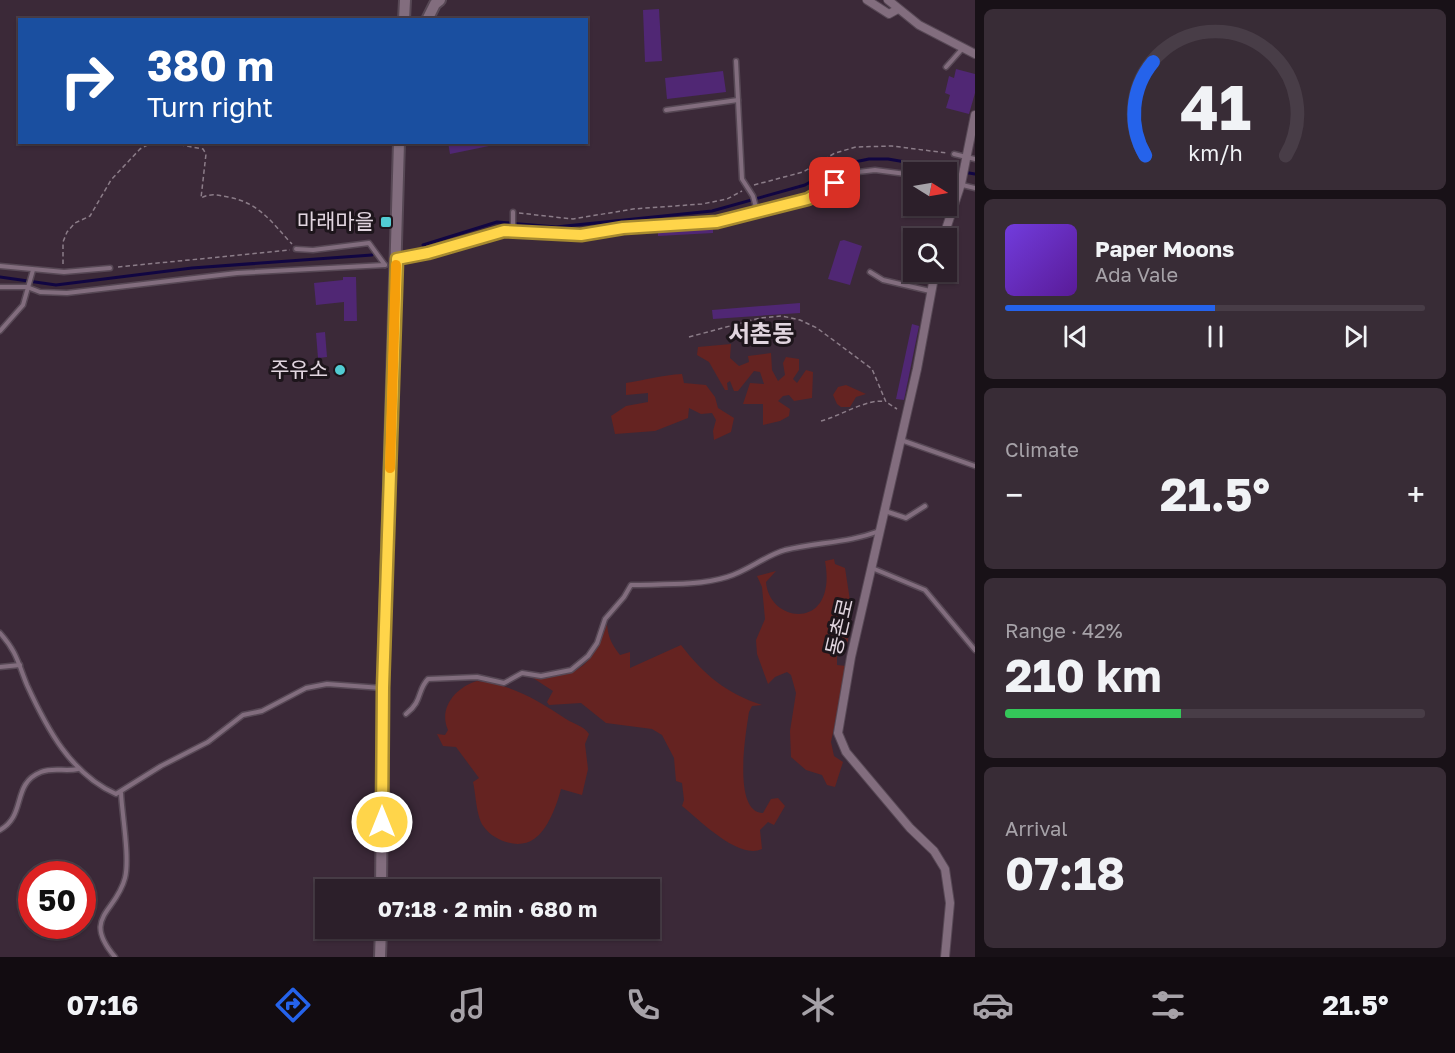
<!DOCTYPE html>
<meta charset="utf-8">
<style>
body{margin:0;font-family:"Golos Text","Noto Sans KR",sans-serif;background:#382c36;color:#f1f3f6;height:100vh;display:flex;flex-direction:column;font-size:22px;white-space:nowrap}
*{box-sizing:border-box;margin:0}
p{font-size:20px;color:#a6a2a8}
.icon{flex:none;width:33px;height:33px;fill:none;stroke:currentColor;stroke-width:2;stroke-linecap:round;stroke-linejoin:round}
.map{position:relative;flex:1;overflow:hidden}
.panel{display:flex;flex-direction:column;gap:9px;padding:9px;background:#181117;width:480px}
.panel>*{flex:none}
.top-card{position:absolute;left:18px;top:18px;width:570px;height:126px;border-radius:0px;box-shadow:0 2px 4px #0004,0 0 0 2px #483d47;background:#1a4fa0;color:#fff;overflow:hidden}
.needle{width:39px;rotate:101deg}
.buttons{position:absolute;left:903px;top:162px;display:grid;gap:12px}
.buttons a{display:grid;place-items:center;width:54px;height:54px;border-radius:0px;background:#2c1f2a;box-shadow:0 2px 4px #0004,0 0 0 2px #483d47;font-size:30px}
.speed{position:absolute;left:18px;top:861px;display:flex;gap:12px;font-size:30px;font-weight:700;text-align:center}
.speed>*{display:grid;place-content:center;width:78px;height:78px;border-radius:50%;background:#2c1f2a;box-shadow:0 2px 4px #0004,0 0 0 2px #483d47;line-height:1}
.speed .limit{border:9px solid #d22;background:#fff;color:#111}
.pin{position:absolute;display:grid;place-items:center;width:51px;height:51px;color:#fff;margin:-26px;border-radius:12px;box-shadow:0 3px 9px #0006}
.me{position:absolute;width:66px;margin:-33px;rotate:0deg;stroke-linejoin:round;filter:drop-shadow(0 0 4px #0008)}
.turn{display:flex;align-items:center;gap:21px;height:126px;padding:0 30px;font-size:27px}
.turn .icon{width:78px;height:78px;stroke-width:2.5}
.turn b{display:block;font-size:42px;line-height:51px}
.big{font-size:45px;font-weight:700;line-height:1.1}
.panel .card{flex:1;display:flex;flex-direction:column;justify-content:center;gap:9px;min-width:0;padding:0 21px;border-radius:9px;background:#382c36}
.panel .dial{align-items:center;gap:0}
.dial svg{height:156px;overflow:visible;fill:none;stroke:#483d47;stroke-width:7;stroke-linecap:round;text-anchor:middle}
.dial text{fill:#f1f3f6;stroke:none}
.song{display:flex;align-items:center;gap:18px}
.cover{width:72px;height:72px;border-radius:9px;background:linear-gradient(135deg,hsl(260 70% 55%),hsl(270 70% 35%))}
.played{height:6px;border-radius:3px;background:linear-gradient(90deg,#2563eb 50%,#483d47 50%)}
.keys{display:flex;justify-content:space-around;direction:ltr}
.heat{display:flex;justify-content:space-between;align-items:center;font-size:33px;direction:ltr}
.charge{height:9px;border-radius:4px;background:linear-gradient(90deg,#34c759 42%,#483d47 0)}
.trip{position:absolute;left:315px;top:879px;width:345px;height:60px;border-radius:0px;background:#2c1f2a;box-shadow:0 2px 4px #0004,0 0 0 2px #483d47;font-weight:700;line-height:60px;text-align:center}
.menu{display:flex;height:96px;justify-content:space-around;align-items:center;background:#120c11;color:#a6a2a8}
.menu .icon{width:42px;height:42px}
.menu .on{color:#2563eb}
.menu b{font-size:27px;color:#f1f3f6}
main{display:flex;flex:1;min-height:0}
.map>svg:first-child{display:block}
.green{fill:#652321}
.lines{fill:none;stroke-linecap:round;stroke-linejoin:round}
.stream{stroke:#110642;stroke-width:3}
.building{fill:#502774}
.lane-casing{stroke:#574855;stroke-width:7}
.street-casing{stroke:#574855;stroke-width:10}
.secondary-casing{stroke:#574855;stroke-width:14}
.path{stroke:#8b7c88;stroke-width:1.5;stroke-dasharray:4.5 3;stroke-linecap:butt}
.lane{stroke:#826d7e;stroke-width:4}
.street{stroke:#826d7e;stroke-width:8}
.secondary{stroke:#826d7e;stroke-width:10}
.route-casing{stroke:#a68a30;stroke-width:15}
.route{stroke:#ffd54a;stroke-width:10}
.slow{stroke:#f59e0b;stroke-width:10}
.poi-dot{fill:#51ccd3;stroke:#1d151b;stroke-width:2}
.labels{text-anchor:middle;stroke-width:6;stroke-linejoin:round;paint-order:stroke}
.poi-label{font-size:21px;fill:#e1d5df;stroke:#1d151b;text-anchor:end}
.street-label{font-size:21px;fill:#e1d5df;stroke:#1d151b}
.quarter-label{font-size:24px;font-weight:bold;fill:#e1d5df;stroke:#1d151b}
</style>
<main>
<div class="map">
<svg width="975" height="957" viewBox="0 0 975 957">
<rect width="100%" height="100%" fill="#3b2938"/>
<!-- green -->
<g class="green">
<path d="M 731,344 L 730,358 L 739,366 L 749,362 L 748,356 L 771,353 L 772,370 L 778,381 L 785,375 L 783,363 L 786,357 L 799,359 L 799,370 L 793,379 L 797,383 L 806,370 L 813,372 L 812,398 L 794,401 L 789,395 L 783,396 L 778,401 L 790,409 L 789,416 L 780,421 L 763,425 L 763,404 L 743,404 L 750,383 L 764,384 L 760,372 L 754,371 L 738,391 L 734,391 L 730,381 L 727,383 L 728,390 L 725,390 L 709,362 L 697,355 L 698,347 Z"/>
<path d="M 682,374 L 684,383 L 706,385 L 715,397 L 718,408 L 734,418 L 731,432 L 714,440 L 713,431 L 716,420 L 712,413 L 701,414 L 689,408 L 688,418 L 655,431 L 615,434 L 611,416 L 626,406 L 648,402 L 648,393 L 626,395 L 626,383 C 646,380 662,375 682,374 Z"/>
<path d="M 846,385 L 866,394 L 856,397 L 850,407 L 841,407 L 837,404 L 833,395 L 838,387 Z"/>
<path d="M 834,559 L 835,564 L 845,568 L 851,607 L 847,614 L 848,641 L 837,656 L 837,665 L 846,666 L 846,669 L 831,742 L 834,756 L 843,762 L 835,787 L 827,785 L 822,775 L 806,770 L 791,757 L 790,731 L 796,693 L 791,675 L 787,672 L 775,677 L 768,684 L 757,654 L 756,640 L 765,619 L 762,587 L 757,576 L 776,571 L 766,582 C 769,624 838,632 825,561 Z"/>
<path d="M 607,624 C 608,637 612,645 620,655 L 630,652 L 630,668 L 681,645 C 703,674 727,694 762,705 L 752,706 L 749,712 C 746,732 732,812 763,813 L 771,799 L 778,798 L 785,806 L 774,825 L 768,822 L 760,830 L 762,849 C 738,860 700,820 682,806 L 684,800 L 682,783 L 676,781 L 674,758 L 662,735 L 652,729 L 606,723 L 581,703 L 549,705 L 547,702 L 553,691 L 530,676 C 576,680 592,667 607,624 Z"/>
<path d="M 477,681 C 511,684 539,701 566,719 C 575,725 583,725 589,734 L 585,744 L 588,769 L 582,795 L 561,789 C 557,804 548,830 534,839 C 519,850 494,841 484,827 C 476,817 476,794 473,782 L 479,778 L 456,747 L 443,746 L 437,734 L 445,735 L 448,730 C 438,708 456,687 477,681 Z"/>
</g>
<g class="lines">
<!-- stream -->
<g class="stream">
<path d="M 423,245 L 497,222 L 556,227 L 712,211 L 805,185 L 840,165 L 869,159 L 888,159 L 975,174"/>
<path d="M 0,277 L 56,285 L 192,268 L 372,255"/>
</g>
</g>
<!-- building -->
<g class="building">
<path d="M 659,9 L 662,61 L 645,62 L 643,10 Z"/>
<path d="M 956,69 L 975,74 L 975,93 L 969,114 L 946,108 L 950,95 L 945,93 L 949,76 L 954,78 Z"/>
<path d="M 723,71 L 726,92 L 667,99 L 665,78 Z"/>
<path d="M 448,142 L 489,142 L 489,146 L 450,154 Z"/>
<path d="M 713,226 L 713,233 L 658,236 L 658,230 Z"/>
<path d="M 844,240 L 862,246 L 850,285 L 828,279 L 840,241 Z"/>
<path d="M 343,277 L 356,277 L 357,321 L 344,321 L 344,302 L 316,305 L 314,283 L 343,280 Z"/>
<path d="M 800,303 L 800,313 L 713,319 L 712,310 Z"/>
<path d="M 912,324 L 919,326 L 904,400 L 896,399 Z"/>
<path d="M 325,332 L 327,357 L 318,358 L 316,333 Z"/>
</g>
<g class="lines">
<!-- lane casing -->
<g class="lane-casing">
<g id="lane">
<path d="M 736,61 L 742,179 L 753,196 L 757,211"/>
<path d="M 946,67 L 962,49"/>
<path d="M 666,110 L 738,100"/>
<path d="M 954,154 L 975,159"/>
<path d="M 946,181 L 975,188"/>
<path d="M 513,212 L 513,230"/>
<path d="M 296,249 L 313,250 L 369,243 L 385,265"/>
<path d="M 398,259 L 428,253 L 504,232 L 581,235 L 623,228 L 717,222 L 808,199 L 858,172 L 875,170 L 914,175"/>
<path d="M 0,266 L 64,272 L 110,268"/>
<path d="M 870,272 L 883,280 L 930,291"/>
<path d="M 0,287 L 27,287 L 40,292 L 67,293 L 237,273 L 385,265"/>
<path d="M 0,331 L 23,305 L 33,270"/>
<path d="M 901,440 L 975,466"/>
<path d="M 885,511 L 906,518 L 925,506"/>
<path d="M 872,568 L 925,590 L 975,650"/>
<path d="M 0,633 C 17,652 18,663 27,685 C 47,729 71,774 116,794 L 161,766 L 208,742 L 243,715 L 262,711 L 306,688 L 327,684 L 382,688"/>
<path d="M 0,667 L 20,665"/>
<path d="M 406,714 C 423,701 417,690 428,679 L 477,677 L 504,683 L 522,673 L 541,676 L 571,670 L 588,656 L 597,643 L 605,619 L 624,597 L 631,585 C 662,584 698,586 727,577 C 748,571 764,556 785,550 C 817,542 849,543 879,531"/>
<path d="M 0,830 C 27,815 11,784 41,772 C 54,767 65,772 78,769"/>
<path d="M 115,957 C 81,917 116,913 125,878 C 130,858 122,814 121,793"/>
</g>
</g>
<!-- street casing -->
<g class="street-casing">
<g id="street">
<path d="M 867,0 L 889,14 L 898,9"/>
<path d="M 888,0 L 919,25 L 975,54"/>
<path d="M 943,238 L 961,184 L 975,115"/>
<path d="M 935,272 L 917,369 L 851,657 L 838,733 L 846,752 L 910,828 L 934,851 L 945,869 L 950,903 L 945,957"/>
</g>
</g>
<!-- secondary casing -->
<g class="secondary-casing">
<g id="secondary">
<path d="M 404,20 L 405,0"/>
<path d="M 427,20 L 435,4 L 440,0"/>
<path d="M 381,890 L 383,688 L 399,142"/>
<path d="M 380,957 L 381,928"/>
</g>
</g>
<!-- path -->
<g class="path">
<path d="M 165,142 L 203,149 L 206,154 L 201,198 C 210,193 218,195 228,197 C 260,203 271,222 292,244"/>
<path d="M 754,185 L 803,172 L 835,153 L 856,147 L 892,146 L 947,153"/>
<path d="M 519,213 L 573,219 L 633,209 L 702,204 L 727,199 L 742,191"/>
<path d="M 63,264 L 63,242 L 67,232 L 75,223 L 90,216 L 111,180 L 140,149 L 153,142"/>
<path d="M 118,267 L 290,250"/>
<path d="M 689,337 L 760,318 L 782,316 L 800,320 L 817,328 L 872,369 L 886,402 L 897,409"/>
<path d="M 821,421 C 838,417 870,397 885,402"/>
</g>
<!-- lane -->
<use href="#lane" class="lane"/>
<!-- street -->
<use href="#street" class="street"/>
<!-- secondary -->
<use href="#secondary" class="secondary"/>
</g>
<g class="lines">
<!-- route casing -->
<g class="route-casing">
<path id="route" d="M 382,822 L 383,688 L 397,259 L 428,253 L 504,231 L 581,235 L 623,228 L 717,222 L 808,199 L 835,183"/>
</g>
<!-- route -->
<use href="#route" class="route"/>
<!-- slow -->
<path class="slow" d="M 390,468 L 396,265"/>
</g>
<!-- markers -->
<g class="poi-dot">
<rect x="380" y="216" width="12" height="12" rx="3"/>
<circle cx="340" cy="370" r="6"/>
</g>
<g class="labels">
<!-- poi labels -->
<g class="poi-label">
<text x="374" y="229">마래마을</text>
<text x="328" y="377">주유소</text>
</g>
<!-- street labels -->
<g class="street-label">
<text transform="translate(840 627) rotate(-77)" y="7">동촌로</text>
</g>
<!-- quarter labels -->
<g class="quarter-label">
<text x="761" y="342">서촌동</text>
</g>
</g>
</svg>
<div class="buttons">
<a><svg class="needle" viewBox="-14 -14 28 28"><path d="M0-13l5 13h-10z" fill="#e53935"/><path d="M0 13l5-13h-10z" fill="#a6a2a8"/></svg></a>
<a><svg class="icon" aria-label="search" viewBox="0 0 24 24"><circle cx="10" cy="10" r="6"/><path d="M15 15l6 6"/></svg></a>
</div>
<div class="speed"><div class="limit">50</div></div>
<div class="pin" style="left:835px;top:183px;background:#d93025"><svg class="icon" aria-label="arrive" viewBox="0 0 24 24"><path d="M6 21V4h12l-3 4 3 4H6"/></svg></div>
<svg class="me" style="left:382px;top:822px" viewBox="-20 -20 40 40"><circle r="17" fill="#ffd54a" stroke="#fff" stroke-width="3"/><path d="M0-11L8 9 0 5-8 9z" fill="#fff"/></svg>
<div class="trip">07:18 · 2 min · 680 m</div>
<div class="top-card">
<div class="turn"><svg class="icon" aria-label="right" viewBox="0 0 24 24"><path d="M7 20v-9h11M14 6l5 5-5 5"/></svg><div><b>380 m</b>Turn right</div></div>
</div>
</div>
<section class="panel">
<div class="card dial"><svg viewBox="0 0 100 80">
<path d="M14 69A42 42 0 1 1 86 69"/>
<path d="M14 69A42 42 0 0 1 18 21" stroke="#2563eb"/>
<text x="50" y="56" font-size="32" font-weight="700">41</text>
<text x="50" y="72" font-size="11">km/h</text>
</svg></div>
<div class="card">
<div class="song"><i class="cover"></i><div><b>Paper Moons</b><p>Ada Vale</p></div></div>
<div class="played"></div>
<div class="keys"><svg class="icon" aria-label="previous" viewBox="0 0 24 24"><path d="M18 5L8 12l10 7zM5 5v14"/></svg><svg class="icon" aria-label="pause" viewBox="0 0 24 24"><path d="M8 5v14M16 5v14"/></svg><svg class="icon" aria-label="next" viewBox="0 0 24 24"><path d="M6 5l10 7-10 7zM19 5v14"/></svg></div>
</div>
<div class="card"><p>Climate</p>
<div class="heat"><a>−</a><b class="big">21.5°</b><a>+</a></div>
</div>
<div class="card"><p>Range · 42%</p><b class="big">210 km</b><div class="charge"></div></div>
<div class="card"><p>Arrival</p><b class="big">07:18</b></div>
</section>
</main>
<nav class="menu">
<b>07:16</b>
<svg class="icon on" aria-label="directions" viewBox="0 0 24 24"><path d="M12 3l9 9-9 9-9-9zM9 14v-3h6M13 9l2 2-2 2"/></svg>
<svg class="icon" aria-label="music" viewBox="0 0 24 24"><path d="M9 18V5l10-2v13"/><circle cx="6" cy="18" r="3"/><circle cx="16" cy="16" r="3"/></svg>
<svg class="icon" aria-label="phone" viewBox="0 0 24 24"><path d="M5 4h4l2 5-3 2q2 4 5 5l2-3 5 2v4C11 20 4 13 5 4z"/></svg>
<svg class="icon" aria-label="climate" viewBox="0 0 24 24"><path d="M12 3v18M4 7l16 10M4 17L20 7"/></svg>
<svg class="icon" aria-label="car" viewBox="0 0 24 24"><path d="M5 17H2v-5l4-1 3-4h7l3 4 3 1v5h-3M9 17h6M6 11h13"/><circle cx="7" cy="17" r="2"/><circle cx="17" cy="17" r="2"/></svg>
<svg class="icon" aria-label="filters" viewBox="0 0 24 24"><path d="M4 7h16M4 17h16"/><circle cx="9" cy="7" r="2"/><circle cx="15" cy="17" r="2"/></svg>
<b>21.5°</b>
</nav>
